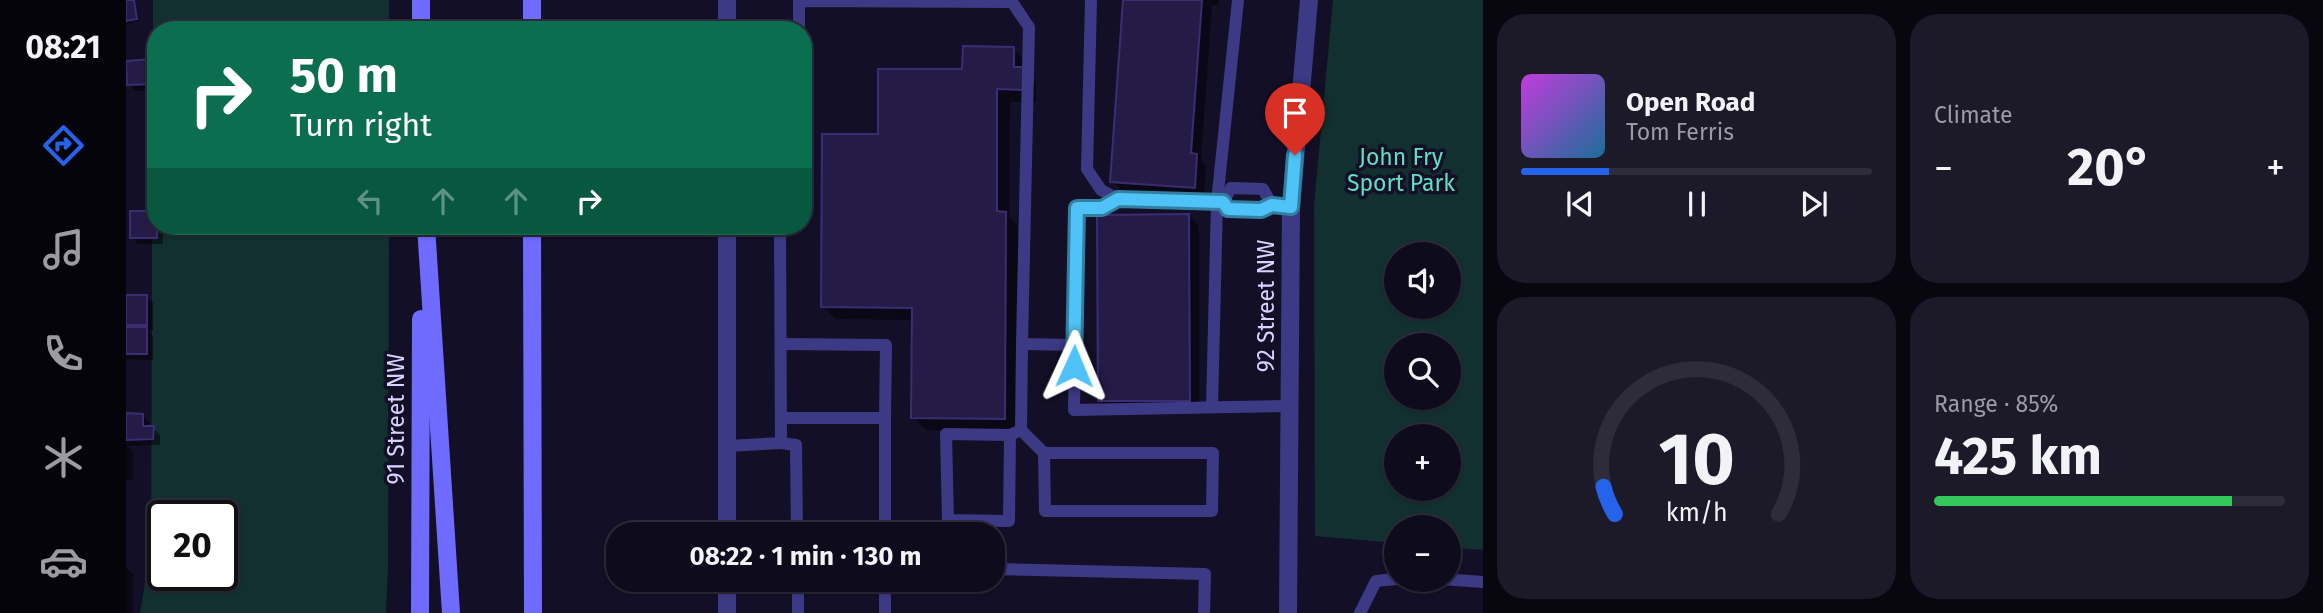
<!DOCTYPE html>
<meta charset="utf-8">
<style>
body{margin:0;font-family:"Fira Sans",sans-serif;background:#1c1929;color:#f1f3f6;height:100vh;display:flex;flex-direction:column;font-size:26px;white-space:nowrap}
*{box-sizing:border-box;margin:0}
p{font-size:23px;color:#9b9ba3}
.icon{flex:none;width:38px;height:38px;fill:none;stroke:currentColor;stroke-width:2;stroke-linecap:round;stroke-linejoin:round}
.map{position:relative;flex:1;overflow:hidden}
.details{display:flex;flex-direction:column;gap:14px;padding:14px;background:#08060f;width:840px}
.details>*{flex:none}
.hud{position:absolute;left:21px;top:21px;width:665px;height:214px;border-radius:28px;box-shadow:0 2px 5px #0004,0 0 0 2px #2e2b3b;background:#0b6e4f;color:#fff;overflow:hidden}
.controls{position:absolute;left:1258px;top:242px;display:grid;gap:14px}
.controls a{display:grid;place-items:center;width:77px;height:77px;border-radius:50%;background:#0e0b1c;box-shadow:0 2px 5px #0004,0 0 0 2px #2e2b3b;font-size:35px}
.speed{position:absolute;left:21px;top:500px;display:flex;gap:14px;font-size:35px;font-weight:700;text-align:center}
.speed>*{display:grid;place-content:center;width:91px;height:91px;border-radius:50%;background:#0e0b1c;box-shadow:0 2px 5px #0004,0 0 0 2px #2e2b3b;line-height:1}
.speed .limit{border:4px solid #111;border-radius:10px;background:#fff;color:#111}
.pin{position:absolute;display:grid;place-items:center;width:60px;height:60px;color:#fff;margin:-72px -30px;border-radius:50% 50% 50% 0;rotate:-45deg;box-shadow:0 0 7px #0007}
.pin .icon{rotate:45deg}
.me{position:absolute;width:77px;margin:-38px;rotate:1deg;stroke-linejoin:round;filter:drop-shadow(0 0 5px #0008)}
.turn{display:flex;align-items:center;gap:24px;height:147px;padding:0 28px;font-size:32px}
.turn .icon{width:91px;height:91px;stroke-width:2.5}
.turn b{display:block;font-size:49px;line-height:60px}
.lanes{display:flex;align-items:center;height:66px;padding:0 28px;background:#0003;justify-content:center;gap:35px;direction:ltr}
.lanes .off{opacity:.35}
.big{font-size:52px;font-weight:700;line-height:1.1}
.details .tile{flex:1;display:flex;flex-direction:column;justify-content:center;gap:10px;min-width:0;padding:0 24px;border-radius:28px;background:#1c1929}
.details .dial{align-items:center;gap:0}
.dial svg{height:182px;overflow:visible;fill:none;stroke:#2e2b3b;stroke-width:7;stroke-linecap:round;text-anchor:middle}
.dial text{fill:#f1f3f6;stroke:none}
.song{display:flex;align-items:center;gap:21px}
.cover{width:84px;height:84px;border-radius:10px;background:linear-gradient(135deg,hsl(290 70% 55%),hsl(200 70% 35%))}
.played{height:7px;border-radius:4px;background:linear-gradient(90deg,#2563eb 25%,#2e2b3b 25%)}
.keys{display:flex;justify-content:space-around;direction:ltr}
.heat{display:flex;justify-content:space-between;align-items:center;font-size:38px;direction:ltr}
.charge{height:10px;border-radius:5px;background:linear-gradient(90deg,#34c759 85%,#2e2b3b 0)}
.details .tiles{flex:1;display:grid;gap:14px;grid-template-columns:repeat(2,1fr)}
.trip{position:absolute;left:480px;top:522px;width:399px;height:70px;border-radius:28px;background:#0e0b1c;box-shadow:0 2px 5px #0004,0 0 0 2px #2e2b3b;font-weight:700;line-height:70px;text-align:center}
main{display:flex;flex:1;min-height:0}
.dock{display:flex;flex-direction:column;width:126px;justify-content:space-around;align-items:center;background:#06040b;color:#9b9ba3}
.dock .icon{width:49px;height:49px}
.dock .active{color:#2563eb}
.dock b{font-size:32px;color:#f1f3f6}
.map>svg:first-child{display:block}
.green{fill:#12302f;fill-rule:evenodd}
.shadow{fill:#0007}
.building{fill:#241b47;stroke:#3b2d73;stroke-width:2}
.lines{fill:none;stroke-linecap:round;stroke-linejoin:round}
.service{stroke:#3d3a85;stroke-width:12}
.minor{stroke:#3d3a85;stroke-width:18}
.secondary{stroke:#6f6bff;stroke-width:18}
.route-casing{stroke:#337fa1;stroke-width:18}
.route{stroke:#4fc3f7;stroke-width:12}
.labels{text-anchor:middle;stroke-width:7;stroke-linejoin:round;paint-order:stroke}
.park-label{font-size:23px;fill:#5fe0c0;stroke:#130f26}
.street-label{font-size:23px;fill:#d9d4ff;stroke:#130f26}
</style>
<main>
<nav class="dock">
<b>08:21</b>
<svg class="icon active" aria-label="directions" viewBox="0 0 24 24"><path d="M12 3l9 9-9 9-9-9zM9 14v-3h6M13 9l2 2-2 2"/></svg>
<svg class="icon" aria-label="music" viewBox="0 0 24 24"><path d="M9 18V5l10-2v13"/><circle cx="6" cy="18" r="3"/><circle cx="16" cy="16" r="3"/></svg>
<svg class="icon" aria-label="phone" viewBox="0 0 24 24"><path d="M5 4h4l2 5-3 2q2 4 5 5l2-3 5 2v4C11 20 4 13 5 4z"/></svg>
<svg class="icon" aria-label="climate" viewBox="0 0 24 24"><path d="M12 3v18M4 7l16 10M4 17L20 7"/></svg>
<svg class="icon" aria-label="car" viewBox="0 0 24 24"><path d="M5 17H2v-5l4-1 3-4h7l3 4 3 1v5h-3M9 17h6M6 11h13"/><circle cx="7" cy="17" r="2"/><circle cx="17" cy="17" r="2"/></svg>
</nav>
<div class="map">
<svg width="1357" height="613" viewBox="0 0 1357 613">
<rect width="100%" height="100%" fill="#130f26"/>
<!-- green -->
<g class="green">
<path d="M 27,0 L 263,0 L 263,30 L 30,30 L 30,226 L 263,226 L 262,566 L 260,613 L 14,613 L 25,547 ZM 37,516 L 96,516 L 96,576 L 37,576 Z"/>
<path d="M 1207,0 L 1357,0 L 1357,550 L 1323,548 L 1323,527 L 1270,527 L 1270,543 L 1189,536 L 1188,206 ZM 1270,254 L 1323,254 L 1323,306 L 1270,306 ZM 1270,345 L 1323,345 L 1323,397 L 1270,397 ZM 1270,436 L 1323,436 L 1323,488 L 1270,488 Z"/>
</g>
<!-- shadow -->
<g class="shadow">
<path d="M 0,0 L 9,0 L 13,21 L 0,24 Z"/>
<path d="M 999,0 L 1092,0 L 1092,5 L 1086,5 L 1075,160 L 1080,166 L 1078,197 L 996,191 L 986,181 Z"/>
<path d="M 887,49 L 900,62 L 900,72 L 910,82 L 910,102 L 884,102 L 883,217 L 892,226 L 891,431 L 800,430 L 787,417 L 788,320 L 710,319 L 697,306 L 754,136 L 838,71 Z"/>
<path d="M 24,61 L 30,66 L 30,90 L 9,91 L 3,84 Z"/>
<path d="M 1063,216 L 1073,226 L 1073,410 L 984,410 L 973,400 Z"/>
<path d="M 30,226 L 37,226 L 37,244 L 12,244 L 5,237 Z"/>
<path d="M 0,297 L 20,297 L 27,303 L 27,331 L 22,331 L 27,336 L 27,360 L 0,359 Z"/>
<path d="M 0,415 L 16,415 L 23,422 L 23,428 L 27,428 L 34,435 L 34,445 L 1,446 L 7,452 L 7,480 L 0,480 Z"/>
<path d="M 0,567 L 7,574 L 7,613 L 0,613 Z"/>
</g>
<!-- building -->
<g class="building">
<path d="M 0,0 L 8,0 L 11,19 L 0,21 Z"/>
<path d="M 997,0 L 1076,0 L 1065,153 L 1071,154 L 1069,188 L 984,182 Z"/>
<path d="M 837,46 L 888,47 L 888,67 L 898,67 L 897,90 L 871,89 L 871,211 L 880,212 L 879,419 L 785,418 L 786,308 L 695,307 L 696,134 L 752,134 L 752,69 L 836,69 Z"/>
<path d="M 25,59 L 27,84 L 1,85 L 0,61 Z"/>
<path d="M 4,211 L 30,211 L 31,238 L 4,238 Z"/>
<path d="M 1063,214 L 1064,401 L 972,401 L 971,215 Z"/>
<rect x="0" y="295" width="21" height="30"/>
<rect x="0" y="327" width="21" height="27"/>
<path d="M 0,413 L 17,414 L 17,426 L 28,426 L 27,439 L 0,440 Z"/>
</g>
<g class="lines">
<!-- service -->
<g class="service">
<path d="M 965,0 L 961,169 L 975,190 L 992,199 L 1097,202"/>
<path d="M 886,2 L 903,27 L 896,344 L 949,345"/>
<path d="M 673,30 L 673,1 L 886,2 L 886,0"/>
<path d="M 992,199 L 976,208 L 951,208 L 948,410 L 1163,406"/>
<path d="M 1097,202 L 1102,209 L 1135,210 L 1146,205 L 1165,207"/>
<path d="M 1097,202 L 1105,188 L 1137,189 L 1146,205"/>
<path d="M 655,344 L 760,345 L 759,418 L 655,418"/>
<path d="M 896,344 L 895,430 L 918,453 L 1087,453 L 1086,511 L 919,511 L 918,453"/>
<path d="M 1086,407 L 1091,202 L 1112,0"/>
<path d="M 884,435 L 883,521 L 822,520 L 820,434 L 884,435 L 895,430"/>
<path d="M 655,443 L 670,445 L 671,534"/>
<path d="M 601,446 L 655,443 L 654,226"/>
<path d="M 759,534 L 759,418"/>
<path d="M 866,569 L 1079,574 L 1078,613"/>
<path d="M 672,579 L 672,613"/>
<path d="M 1316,579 L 1357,582"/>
<path d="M 759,613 L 759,579"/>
<path d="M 1234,613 L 1250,581 L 1270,579"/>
</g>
<!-- minor -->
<g class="minor">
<path d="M 601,0 L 601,30"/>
<path d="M 601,226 L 601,534"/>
<path d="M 601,579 L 601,613"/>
<path d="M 1162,613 L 1165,207 L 1183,0"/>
</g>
<!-- secondary -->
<g class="secondary">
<path d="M 295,0 L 295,30"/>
<path d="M 406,0 L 406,30"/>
<path d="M 300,226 L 325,613"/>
<path d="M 406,226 L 407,613"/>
<path d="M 294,613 L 295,319"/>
</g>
</g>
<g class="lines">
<!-- route casing -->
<g class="route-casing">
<path id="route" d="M 948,366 L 951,208 L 976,208 L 992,199 L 1097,202 L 1102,209 L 1135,210 L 1146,205 L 1165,207 L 1169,155"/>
</g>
<!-- route -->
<use href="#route" class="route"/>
</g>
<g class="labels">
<!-- park labels -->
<g class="park-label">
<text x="1275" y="165">John Fry<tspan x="1275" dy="26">Sport Park</tspan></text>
</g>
<!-- street labels -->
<g class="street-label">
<text transform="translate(1140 306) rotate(-90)" y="8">92 Street NW</text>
<text transform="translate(270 419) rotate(-90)" y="8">91 Street NW</text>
</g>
</g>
</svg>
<div class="controls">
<a><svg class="icon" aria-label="sound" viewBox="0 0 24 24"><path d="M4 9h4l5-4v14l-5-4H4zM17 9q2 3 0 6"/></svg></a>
<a><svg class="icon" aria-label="search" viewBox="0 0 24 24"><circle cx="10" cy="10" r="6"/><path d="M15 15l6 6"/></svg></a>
<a>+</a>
<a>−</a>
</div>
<div class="speed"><div class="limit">20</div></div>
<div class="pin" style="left:1169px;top:155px;background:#d93025"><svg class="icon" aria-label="arrive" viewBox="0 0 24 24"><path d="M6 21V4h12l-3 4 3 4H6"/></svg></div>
<svg class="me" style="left:948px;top:366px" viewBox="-20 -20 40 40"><path d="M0-17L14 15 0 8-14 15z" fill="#4fc3f7" stroke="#fff" stroke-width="4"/></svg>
<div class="trip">08:22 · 1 min · 130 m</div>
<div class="hud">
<div class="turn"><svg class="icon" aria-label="right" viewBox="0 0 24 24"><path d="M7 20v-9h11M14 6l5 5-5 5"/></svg><div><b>50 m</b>Turn right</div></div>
<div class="lanes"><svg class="icon off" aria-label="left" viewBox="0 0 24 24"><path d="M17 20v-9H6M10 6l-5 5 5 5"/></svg><svg class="icon off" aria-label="ahead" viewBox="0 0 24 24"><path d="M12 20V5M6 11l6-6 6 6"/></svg><svg class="icon off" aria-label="ahead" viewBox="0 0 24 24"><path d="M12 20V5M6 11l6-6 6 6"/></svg><svg class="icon" aria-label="right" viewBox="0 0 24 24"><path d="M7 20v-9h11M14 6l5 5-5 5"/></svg></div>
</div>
</div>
<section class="details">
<div class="tiles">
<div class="tile">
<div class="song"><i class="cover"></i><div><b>Open Road</b><p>Tom Ferris</p></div></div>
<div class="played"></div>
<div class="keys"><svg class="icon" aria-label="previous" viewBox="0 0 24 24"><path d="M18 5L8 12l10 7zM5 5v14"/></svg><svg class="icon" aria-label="pause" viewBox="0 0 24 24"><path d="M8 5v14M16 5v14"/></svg><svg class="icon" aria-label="next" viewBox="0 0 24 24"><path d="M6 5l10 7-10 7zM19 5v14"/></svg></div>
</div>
<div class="tile"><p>Climate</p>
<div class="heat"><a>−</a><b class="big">20°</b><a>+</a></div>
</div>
<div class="tile dial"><svg viewBox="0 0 100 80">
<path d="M14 69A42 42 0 1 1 86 69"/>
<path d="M14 69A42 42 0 0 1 9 57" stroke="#2563eb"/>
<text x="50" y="56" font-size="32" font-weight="700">10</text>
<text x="50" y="72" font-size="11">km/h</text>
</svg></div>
<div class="tile"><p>Range · 85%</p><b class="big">425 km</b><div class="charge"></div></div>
</div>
</section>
</main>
